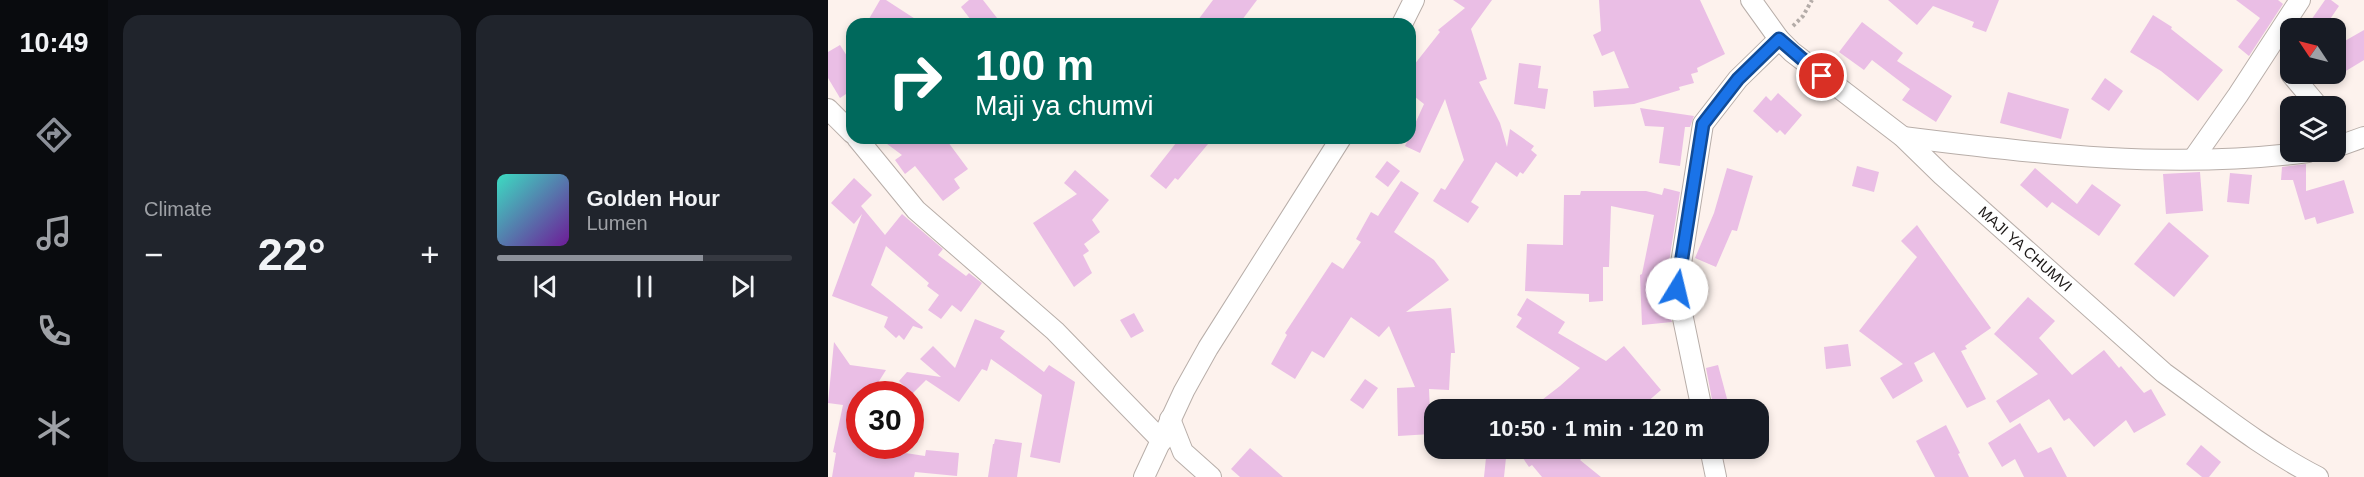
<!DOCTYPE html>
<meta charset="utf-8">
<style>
body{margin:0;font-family:Arial,sans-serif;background:#20242c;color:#f1f3f6;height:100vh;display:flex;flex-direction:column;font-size:22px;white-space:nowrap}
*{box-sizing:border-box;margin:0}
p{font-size:20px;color:#9ea1a6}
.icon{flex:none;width:33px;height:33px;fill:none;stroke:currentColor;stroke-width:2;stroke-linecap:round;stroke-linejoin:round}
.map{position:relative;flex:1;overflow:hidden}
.drawer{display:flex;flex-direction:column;gap:15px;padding:15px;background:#0d0f14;width:720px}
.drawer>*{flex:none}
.banner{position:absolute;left:18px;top:18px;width:570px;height:126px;border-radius:18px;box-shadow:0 3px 9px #0003;background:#00695c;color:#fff;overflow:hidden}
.needle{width:39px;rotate:305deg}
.buttons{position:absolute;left:1452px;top:18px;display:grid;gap:12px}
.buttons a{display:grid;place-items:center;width:66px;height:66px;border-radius:12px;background:#171b24;box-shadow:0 3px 9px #0003;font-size:30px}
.speed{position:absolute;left:18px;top:381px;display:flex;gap:12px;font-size:30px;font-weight:700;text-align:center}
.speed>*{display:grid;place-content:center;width:78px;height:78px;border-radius:50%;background:#171b24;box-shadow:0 3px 9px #0003;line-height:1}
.speed .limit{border:9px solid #d22;background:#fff;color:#111}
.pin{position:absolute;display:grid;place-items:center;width:51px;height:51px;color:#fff;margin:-26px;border:3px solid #fff;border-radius:50%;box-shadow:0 2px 6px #0007}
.me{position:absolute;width:66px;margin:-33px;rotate:9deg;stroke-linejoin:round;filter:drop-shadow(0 0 4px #0008)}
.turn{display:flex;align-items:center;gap:21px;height:126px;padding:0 30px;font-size:27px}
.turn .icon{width:78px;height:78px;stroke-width:2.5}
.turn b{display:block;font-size:42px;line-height:51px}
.big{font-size:45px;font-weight:700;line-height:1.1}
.drawer .widget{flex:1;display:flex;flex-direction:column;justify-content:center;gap:9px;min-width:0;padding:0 21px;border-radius:18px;background:#20242c}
.song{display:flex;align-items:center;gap:18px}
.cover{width:72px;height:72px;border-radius:9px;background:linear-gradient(135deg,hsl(170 70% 55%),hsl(280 70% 35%))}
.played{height:6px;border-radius:3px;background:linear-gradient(90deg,#8c9099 70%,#363941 70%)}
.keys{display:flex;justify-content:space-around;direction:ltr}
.heat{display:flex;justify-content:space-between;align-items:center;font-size:33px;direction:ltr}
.drawer .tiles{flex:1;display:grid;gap:15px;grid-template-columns:repeat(2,1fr)}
.trip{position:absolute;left:596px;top:399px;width:345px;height:60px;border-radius:18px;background:#171b24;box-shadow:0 3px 9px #0003;font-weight:700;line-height:60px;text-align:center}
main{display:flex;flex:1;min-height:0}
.dock{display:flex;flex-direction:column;width:108px;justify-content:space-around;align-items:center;background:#090b0e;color:#9ea1a6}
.dock .icon{width:42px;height:42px}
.dock .on{color:#8c9099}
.dock b{font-size:27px;color:#f1f3f6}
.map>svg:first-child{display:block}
.building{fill:#eabee5}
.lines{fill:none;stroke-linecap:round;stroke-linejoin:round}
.minor-casing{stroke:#b8aea9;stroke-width:22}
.path{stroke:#b4aca8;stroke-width:4;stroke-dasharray:3 3;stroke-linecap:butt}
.minor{stroke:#fff;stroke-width:20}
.route-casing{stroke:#114b97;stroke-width:15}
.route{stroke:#1a73e8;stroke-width:10}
.labels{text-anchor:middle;stroke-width:4.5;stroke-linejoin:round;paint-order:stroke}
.street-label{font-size:15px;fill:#1c1817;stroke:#fdf2ed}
</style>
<main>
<nav class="dock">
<b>10:49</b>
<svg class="icon on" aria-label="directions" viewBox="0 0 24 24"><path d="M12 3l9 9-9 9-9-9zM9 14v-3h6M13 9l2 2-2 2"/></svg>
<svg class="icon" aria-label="music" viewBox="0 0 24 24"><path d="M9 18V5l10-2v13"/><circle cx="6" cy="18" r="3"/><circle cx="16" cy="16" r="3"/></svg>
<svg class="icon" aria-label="phone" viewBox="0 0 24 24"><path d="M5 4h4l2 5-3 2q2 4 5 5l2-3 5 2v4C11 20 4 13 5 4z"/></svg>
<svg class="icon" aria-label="climate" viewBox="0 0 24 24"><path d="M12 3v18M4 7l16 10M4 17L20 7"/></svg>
</nav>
<section class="drawer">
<div class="tiles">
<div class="widget"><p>Climate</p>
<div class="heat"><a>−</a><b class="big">22°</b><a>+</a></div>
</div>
<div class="widget">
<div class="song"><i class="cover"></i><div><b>Golden Hour</b><p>Lumen</p></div></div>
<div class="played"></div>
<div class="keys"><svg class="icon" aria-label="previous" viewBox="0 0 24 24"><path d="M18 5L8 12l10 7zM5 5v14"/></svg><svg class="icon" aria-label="pause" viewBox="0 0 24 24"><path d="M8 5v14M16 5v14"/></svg><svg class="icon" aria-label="next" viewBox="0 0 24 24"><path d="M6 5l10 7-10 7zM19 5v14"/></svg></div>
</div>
</div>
</section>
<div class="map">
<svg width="1536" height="477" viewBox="0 0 1536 477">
<rect width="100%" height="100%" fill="#fdf2ed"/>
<!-- building -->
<g class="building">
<path d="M 52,0 L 58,0 L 95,24 L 38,24 Z"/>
<path d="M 141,0 L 155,0 L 169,18 L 160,24 L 146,24 L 133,7 Z"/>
<path d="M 385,0 L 429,0 L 411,24 L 367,24 Z"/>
<path d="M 625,0 L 664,0 L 643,29 L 659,79 L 651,82 L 672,123 L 679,147 L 682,129 L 706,146 L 703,150 L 709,155 L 695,174 L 692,172 L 689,177 L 668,162 L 643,202 L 651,207 L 640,223 L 605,201 L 613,188 L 617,190 L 636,160 L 617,99 L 592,153 L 577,146 L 596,104 L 582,93 L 582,70 L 612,32 L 610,30 L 637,8 Z"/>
<path d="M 771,0 L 872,0 L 897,54 L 869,68 L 870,72 L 863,74 L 866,83 L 851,87 L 852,90 L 806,104 L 766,107 L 765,91 L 801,88 L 786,51 L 774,56 L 765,35 L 773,31 Z"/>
<path d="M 1060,0 L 1171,0 L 1158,32 L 1144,27 L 1146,22 L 1105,6 L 1089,25 Z"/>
<path d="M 1408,0 L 1450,0 L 1455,4 L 1421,56 L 1410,47 L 1432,18 Z"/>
<path d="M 1497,0 L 1503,0 L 1511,6 L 1496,28 L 1468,28 L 1475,18 L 1481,23 Z"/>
<path d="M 1325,15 L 1344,27 L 1343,29 L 1395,70 L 1370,101 L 1333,71 L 1302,52 Z"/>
<path d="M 1034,22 L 1075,53 L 1069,61 L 1124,96 L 1108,122 L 1074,100 L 1082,89 L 1044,60 L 1036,70 L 1011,52 Z"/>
<path d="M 1536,30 L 1536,60 L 1508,77 L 1508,46 Z"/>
<path d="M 12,45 L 24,64 L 24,90 L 12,98 L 0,78 L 0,52 Z"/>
<path d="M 691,63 L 713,66 L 710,88 L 720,89 L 717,109 L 686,104 Z"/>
<path d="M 1277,78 L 1295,91 L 1281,111 L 1263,99 Z"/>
<path d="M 1180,92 L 1241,109 L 1233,139 L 1172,123 Z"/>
<path d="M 950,93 L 974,115 L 957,135 L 952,130 L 949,133 L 925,111 L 938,96 L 943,101 Z"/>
<path d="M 812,108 L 866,116 L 862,127 L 857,127 L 852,166 L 831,163 L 836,127 L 817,126 Z"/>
<path d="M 51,138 L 117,138 L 140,169 L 126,179 L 132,188 L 115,201 L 87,166 L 77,174 L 67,160 L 74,155 Z"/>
<path d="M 352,138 L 385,138 L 350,180 L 347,178 L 338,189 L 322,176 Z"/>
<path d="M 559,161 L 572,171 L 560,187 L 547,177 Z"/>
<path d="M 1478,164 L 1478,191 L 1516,180 L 1526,213 L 1489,224 L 1487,217 L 1477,220 L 1465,180 L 1453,180 L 1454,167 Z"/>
<path d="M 1029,166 L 1051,172 L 1046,192 L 1024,186 Z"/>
<path d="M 899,168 L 925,176 L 909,231 L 904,230 L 888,267 L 867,258 L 886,213 Z"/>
<path d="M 1207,168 L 1249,204 L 1264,184 L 1293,205 L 1271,236 L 1224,202 L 1219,208 L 1192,185 Z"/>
<path d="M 247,170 L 281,200 L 264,220 L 272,232 L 256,244 L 261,251 L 255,255 L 264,273 L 246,287 L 205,223 L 249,194 L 236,183 Z"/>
<path d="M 1372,172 L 1375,211 L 1338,214 L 1335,174 Z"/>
<path d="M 1402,173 L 1424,175 L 1421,204 L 1399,202 Z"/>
<path d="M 26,178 L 44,195 L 33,206 L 57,235 L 74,214 L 115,249 L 110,255 L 138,276 L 141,273 L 154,283 L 133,312 L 124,305 L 113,319 L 100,310 L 111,295 L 99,286 L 101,283 L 58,246 L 43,285 L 95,327 L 94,329 L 85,326 L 76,340 L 71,335 L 68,338 L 56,327 L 60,317 L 4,296 L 34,214 L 26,224 L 3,203 Z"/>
<path d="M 573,181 L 591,193 L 566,232 L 606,260 L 621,280 L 578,312 L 623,308 L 627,353 L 623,353 L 621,390 L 601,389 L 603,434 L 570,436 L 569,388 L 587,387 L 561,326 L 551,337 L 523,317 L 496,358 L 484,351 L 467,379 L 443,364 L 459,335 L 457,333 L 504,262 L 515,269 L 533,242 L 528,239 L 543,212 L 550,216 Z"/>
<path d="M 836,188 L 852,192 L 839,275 L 830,311 L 842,316 L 844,322 L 814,325 L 812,275 L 814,274 L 826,215 L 783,206 L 781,267 L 775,267 L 775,301 L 761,302 L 761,294 L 697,291 L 699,244 L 735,245 L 736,195 L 752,195 L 753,191 L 818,191 L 834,195 Z"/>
<path d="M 1341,222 L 1381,256 L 1346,297 L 1306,264 Z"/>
<path d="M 1089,225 L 1163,328 L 1137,346 L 1139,349 L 1133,351 L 1158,399 L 1139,408 L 1106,352 L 1086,363 L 1095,381 L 1065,399 L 1052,378 L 1075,364 L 1031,331 L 1089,257 L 1073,241 Z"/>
<path d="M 1200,297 L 1227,321 L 1211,338 L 1244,375 L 1276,350 L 1291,368 L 1293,366 L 1316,393 L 1323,389 L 1338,415 L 1306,433 L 1298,420 L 1266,447 L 1241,418 L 1236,421 L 1221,399 L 1182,423 L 1168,401 L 1210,374 L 1166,334 Z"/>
<path d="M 699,298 L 737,322 L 730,333 L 778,361 L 796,346 L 833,390 L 810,410 L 701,410 L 732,386 L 752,368 L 688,327 L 694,318 L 689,315 Z"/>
<path d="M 306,313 L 316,331 L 303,338 L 292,320 Z"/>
<path d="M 147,319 L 177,331 L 172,338 L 216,372 L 221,365 L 247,382 L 232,463 L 202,457 L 214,395 L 163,359 L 159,371 L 154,369 L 131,402 L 98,380 L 84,394 L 71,381 L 79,372 L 113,377 L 92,359 L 105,346 L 127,368 Z"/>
<path d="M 6,342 L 22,365 L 58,370 L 43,394 L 32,394 L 32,446 L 97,456 L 98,450 L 131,453 L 129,476 L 87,472 L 86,477 L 4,477 L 8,453 L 5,452 L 15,405 L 0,403 Z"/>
<path d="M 1020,344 L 1023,366 L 998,369 L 996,347 Z"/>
<path d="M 890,365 L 902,410 L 886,410 L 878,368 Z"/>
<path d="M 537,379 L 550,388 L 535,409 L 522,400 Z"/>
<path d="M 1192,423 L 1210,453 L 1223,447 L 1239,477 L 1196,477 L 1187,459 L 1174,467 L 1160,443 Z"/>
<path d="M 1118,425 L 1132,453 L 1130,454 L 1141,477 L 1107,477 L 1088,441 Z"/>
<path d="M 167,439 L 194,443 L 189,477 L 160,477 L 165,444 L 166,444 Z"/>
<path d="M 1373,445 L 1393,462 L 1381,477 L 1374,477 L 1358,464 Z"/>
<path d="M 422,448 L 455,477 L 412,477 L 403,469 Z"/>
<path d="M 659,448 L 679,448 L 676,477 L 656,477 Z"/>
<path d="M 688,448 L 765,448 L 752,460 L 773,477 L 714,477 L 704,465 L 701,467 Z"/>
</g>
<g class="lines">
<!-- minor casing -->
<g class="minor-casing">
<g id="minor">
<path id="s1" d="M 923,0 L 951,39 L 964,52 L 1075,137 L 1114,175 L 1336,373 C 1386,409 1435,449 1490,477"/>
<path d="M 574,24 L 586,0"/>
<path d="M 1463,74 L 1490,106"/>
<path d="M 0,109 L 24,133"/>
<path d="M 1075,137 C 1209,154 1345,170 1480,152"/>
<path d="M 29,138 L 88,210 L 227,331 L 334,441"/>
<path d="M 1508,147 L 1536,137"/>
<path d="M 1365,159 L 1410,95 L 1472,0"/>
<path d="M 874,410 L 849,289 L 875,124 L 910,79 L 951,39"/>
<path d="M 342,419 L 355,452 L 383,477"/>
<path d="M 882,448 L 888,477"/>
<path d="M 316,477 L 356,391 L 380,348 L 513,138"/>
</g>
</g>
<!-- path -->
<path class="path" d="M 965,26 L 975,16 L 984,0"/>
<!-- minor -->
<use href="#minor" class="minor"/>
</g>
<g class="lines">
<!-- route casing -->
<g class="route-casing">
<path id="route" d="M 849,289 L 875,124 L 910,79 L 951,39 L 994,76"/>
</g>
<!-- route -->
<use href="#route" class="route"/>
</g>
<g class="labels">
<!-- street labels -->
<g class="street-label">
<text dy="5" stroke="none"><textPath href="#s1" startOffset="372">MAJI YA CHUMVI</textPath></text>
</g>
</g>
</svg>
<div class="buttons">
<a><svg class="needle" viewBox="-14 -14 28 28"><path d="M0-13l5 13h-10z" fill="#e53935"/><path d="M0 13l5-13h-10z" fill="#9ea1a6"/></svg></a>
<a><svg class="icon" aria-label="layers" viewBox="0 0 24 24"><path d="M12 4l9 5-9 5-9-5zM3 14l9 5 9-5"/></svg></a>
</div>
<div class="speed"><div class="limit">30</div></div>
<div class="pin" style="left:994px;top:76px;background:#d93025"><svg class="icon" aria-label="arrive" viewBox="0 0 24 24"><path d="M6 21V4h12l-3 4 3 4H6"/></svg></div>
<svg class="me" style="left:849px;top:289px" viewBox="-20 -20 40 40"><circle r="19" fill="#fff"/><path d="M0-13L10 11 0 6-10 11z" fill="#1a73e8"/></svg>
<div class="trip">10:50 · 1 min · 120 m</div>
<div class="banner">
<div class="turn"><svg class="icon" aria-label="right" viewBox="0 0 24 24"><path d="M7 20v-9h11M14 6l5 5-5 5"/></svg><div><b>100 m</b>Maji ya chumvi</div></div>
</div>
</div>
</main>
